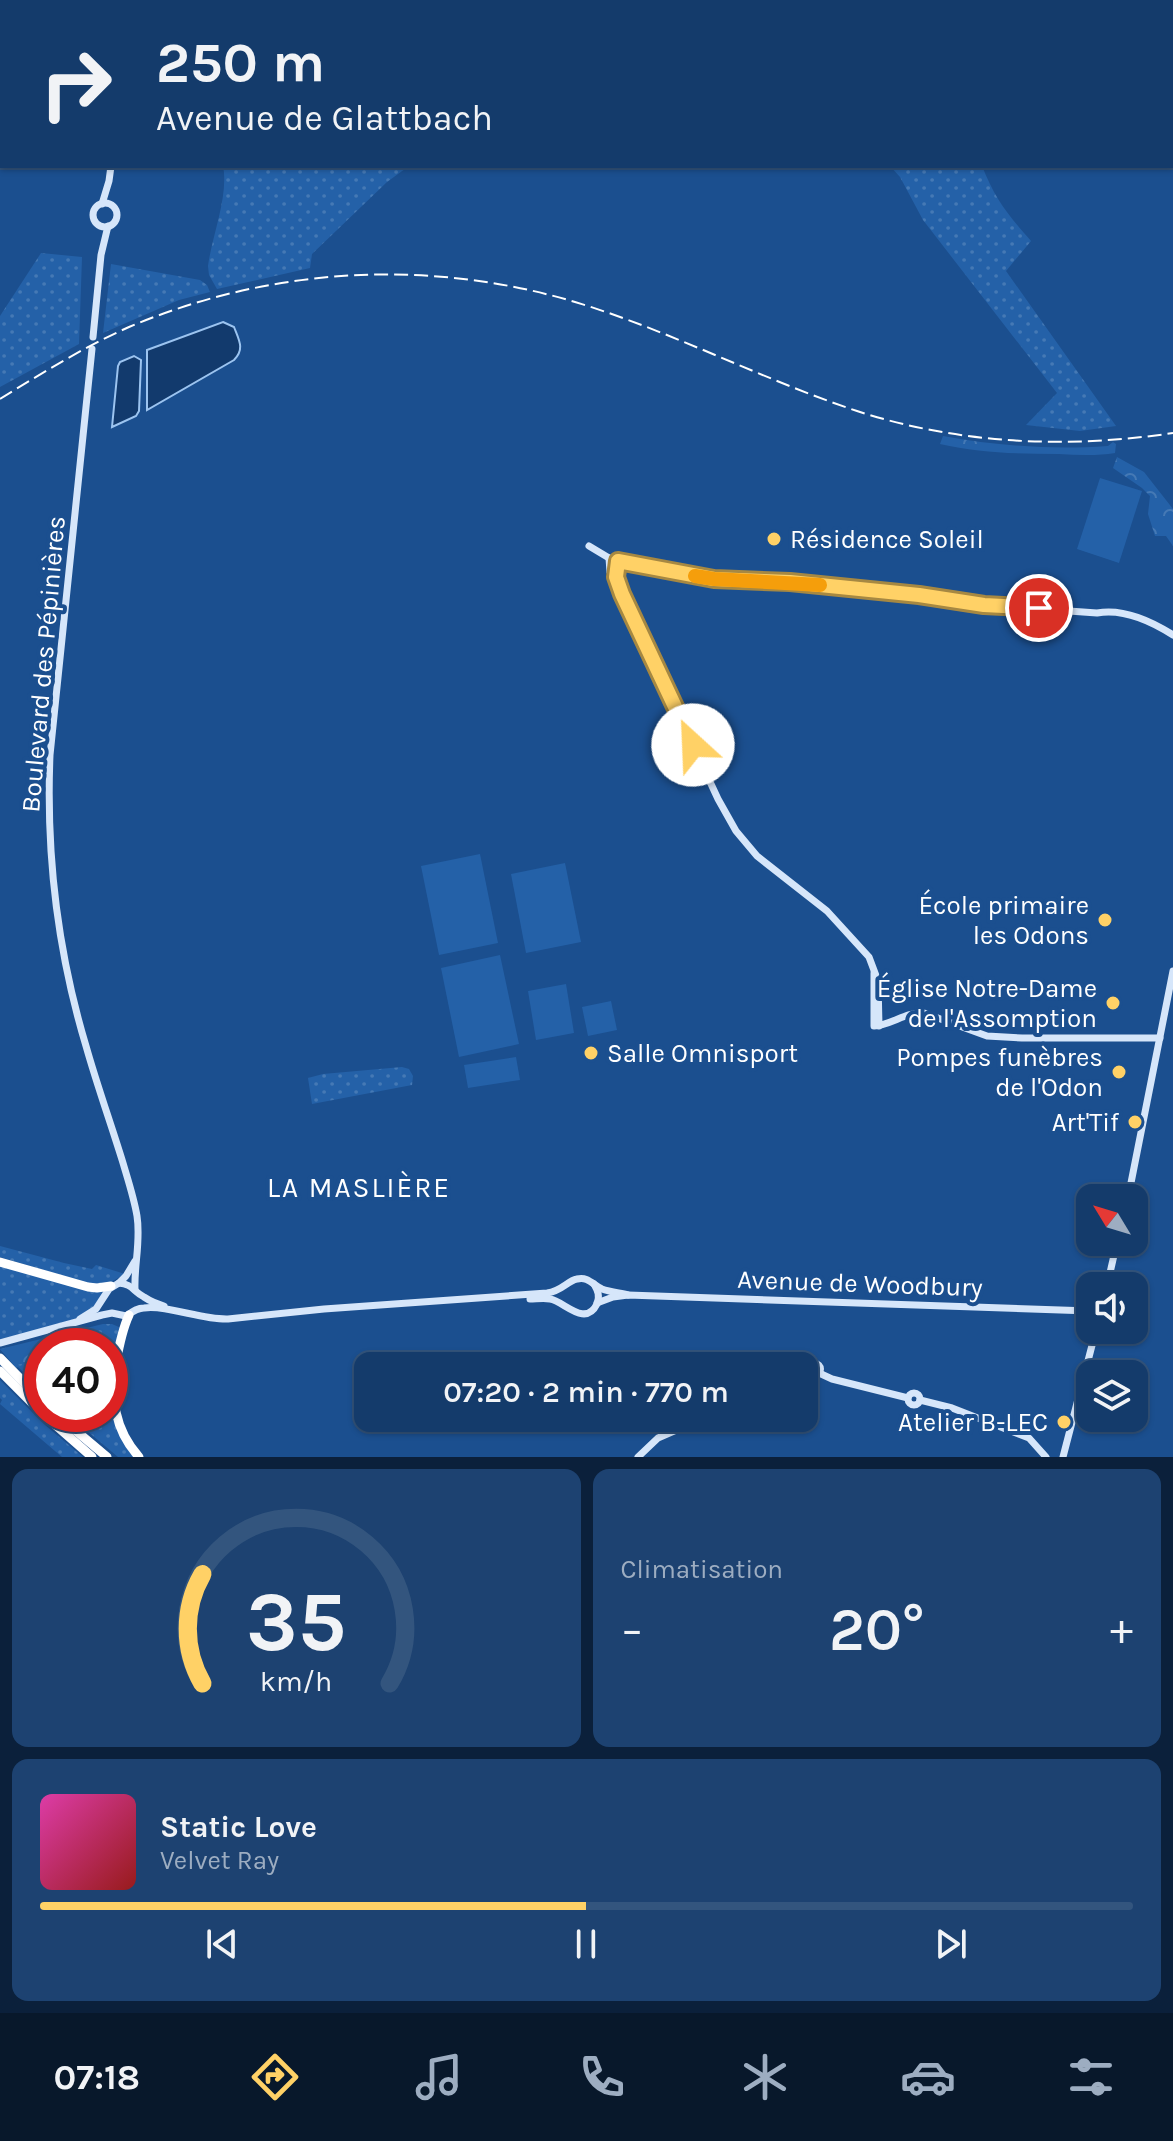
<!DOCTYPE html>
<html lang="fr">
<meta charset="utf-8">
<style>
body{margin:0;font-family:Karla,sans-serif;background:#1d4271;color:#f1f3f6;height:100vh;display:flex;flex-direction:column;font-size:30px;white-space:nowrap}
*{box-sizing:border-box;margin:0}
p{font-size:26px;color:#9dadc1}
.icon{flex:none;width:44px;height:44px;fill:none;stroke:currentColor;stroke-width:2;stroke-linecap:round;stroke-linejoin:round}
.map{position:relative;height:1457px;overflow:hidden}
.panel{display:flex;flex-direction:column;gap:12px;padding:12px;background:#0b203b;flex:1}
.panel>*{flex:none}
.top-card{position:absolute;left:0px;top:0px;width:1174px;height:168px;box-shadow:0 2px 6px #0004,0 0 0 2px #33557e;background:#143b6b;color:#f1f3f6;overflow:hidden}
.needle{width:52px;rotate:308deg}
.controls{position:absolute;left:1076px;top:1184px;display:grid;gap:16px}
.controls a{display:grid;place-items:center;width:72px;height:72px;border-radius:16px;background:#143b6b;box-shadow:0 2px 6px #0004,0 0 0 2px #33557e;font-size:40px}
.speed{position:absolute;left:24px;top:1328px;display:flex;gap:16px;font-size:40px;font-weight:700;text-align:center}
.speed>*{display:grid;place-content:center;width:104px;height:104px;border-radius:50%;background:#143b6b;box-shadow:0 2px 6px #0004,0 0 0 2px #33557e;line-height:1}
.speed .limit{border:12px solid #d22;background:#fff;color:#111}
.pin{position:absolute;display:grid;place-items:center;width:68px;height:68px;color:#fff;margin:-34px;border:4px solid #fff;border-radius:50%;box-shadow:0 2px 8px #0007}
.me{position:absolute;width:88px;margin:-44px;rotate:335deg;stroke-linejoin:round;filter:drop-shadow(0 0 6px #0008)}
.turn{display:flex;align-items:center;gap:28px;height:168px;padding:0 24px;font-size:36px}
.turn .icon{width:104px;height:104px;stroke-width:2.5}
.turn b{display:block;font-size:56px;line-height:68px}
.big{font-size:60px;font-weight:600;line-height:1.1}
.panel .tile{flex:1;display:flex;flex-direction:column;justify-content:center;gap:12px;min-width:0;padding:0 28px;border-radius:16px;background:#1d4271}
.panel .dial{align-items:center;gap:0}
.dial svg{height:208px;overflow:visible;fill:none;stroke:#33557e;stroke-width:7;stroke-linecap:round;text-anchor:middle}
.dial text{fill:#f1f3f6;stroke:none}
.song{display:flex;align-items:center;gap:24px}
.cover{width:96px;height:96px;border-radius:12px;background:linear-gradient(135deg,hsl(320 70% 55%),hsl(0 70% 35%))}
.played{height:8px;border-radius:4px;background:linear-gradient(90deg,#ffd166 50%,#33557e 50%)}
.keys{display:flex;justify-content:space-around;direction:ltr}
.heat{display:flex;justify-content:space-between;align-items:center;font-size:44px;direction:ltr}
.panel .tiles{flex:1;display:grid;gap:12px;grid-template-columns:1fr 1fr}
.tile:last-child{grid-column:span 2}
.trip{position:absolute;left:354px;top:1352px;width:464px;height:80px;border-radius:16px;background:#143b6b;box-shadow:0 2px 6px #0004,0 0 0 2px #33557e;font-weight:600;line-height:80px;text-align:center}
.tab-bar{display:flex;height:128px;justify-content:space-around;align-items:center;background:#08182b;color:#9dadc1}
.tab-bar .icon{width:56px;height:56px}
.tab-bar .current{color:#ffd166}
.tab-bar b{font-size:36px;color:#f1f3f6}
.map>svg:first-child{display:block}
.grass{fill:url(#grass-dots)}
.forest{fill:url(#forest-crowns)}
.pitch{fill:#2461a8}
.water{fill:#123a6d;stroke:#9cc4f0;stroke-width:2}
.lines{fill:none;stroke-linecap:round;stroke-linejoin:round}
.secondary{stroke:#d6e6fa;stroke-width:7}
.highway{stroke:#fff;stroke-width:9}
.rail{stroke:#fff;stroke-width:2;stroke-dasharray:14 6;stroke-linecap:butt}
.route-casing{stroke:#a68842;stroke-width:20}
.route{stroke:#ffd166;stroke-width:14}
.slow{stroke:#f59e0b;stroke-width:14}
.poi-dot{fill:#ffd166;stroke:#1b4f8f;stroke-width:3}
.labels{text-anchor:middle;stroke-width:8;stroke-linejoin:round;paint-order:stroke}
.poi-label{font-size:26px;fill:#fff;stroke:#1b4f8f;text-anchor:end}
.street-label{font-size:26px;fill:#fff;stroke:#1b4f8f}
.neighbourhood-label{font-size:28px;letter-spacing:2px;fill:#fff;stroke:#1b4f8f}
</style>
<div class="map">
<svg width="1173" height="1457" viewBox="0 0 1173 1457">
<defs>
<pattern id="grass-dots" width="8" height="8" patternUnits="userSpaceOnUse" patternTransform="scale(2)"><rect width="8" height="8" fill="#2461a8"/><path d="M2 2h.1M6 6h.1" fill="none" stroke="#4579b5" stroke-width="1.8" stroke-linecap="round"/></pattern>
<pattern id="forest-crowns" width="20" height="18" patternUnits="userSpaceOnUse" patternTransform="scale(2)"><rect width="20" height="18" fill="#2461a8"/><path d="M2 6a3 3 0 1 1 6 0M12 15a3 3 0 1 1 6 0" fill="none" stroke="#4579b5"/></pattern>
</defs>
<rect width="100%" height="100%" fill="#1b4f8f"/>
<!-- grass -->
<g class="grass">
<path d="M 223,166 L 409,166 L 387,182 L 312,254 L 310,268 L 217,289 L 209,275 L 208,266 C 212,236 229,195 223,166 Z"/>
<path d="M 890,166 L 982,166 C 995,199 1008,215 1031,241 L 1006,271 L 1116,426 L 1080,431 L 1026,425 L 1057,393 L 923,220 L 900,177 Z"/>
<path d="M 41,253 L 82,257 L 79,344 L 0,387 L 0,316 Z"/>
<path d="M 111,264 L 200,280 L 207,285 L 210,292 L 179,300 L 103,333 Z"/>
<path d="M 402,1067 L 409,1069 L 413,1076 L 412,1085 L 312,1104 L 308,1078 L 323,1074 Z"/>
<path d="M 0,1246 L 64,1263 L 92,1269 L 96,1265 L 125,1274 L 106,1285 L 87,1283 L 0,1257 Z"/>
<path d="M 0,1264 L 103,1290 C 101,1294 101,1299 99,1303 C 84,1323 24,1334 0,1339 Z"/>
<path d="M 103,1324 L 112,1324 L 121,1328 L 110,1395 L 110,1346 L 42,1346 L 42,1390 L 18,1367 L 16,1368 L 0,1349 Z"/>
<path d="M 0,1380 L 45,1425 L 83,1457 L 62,1457 L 0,1404 L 2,1400 L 0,1398 Z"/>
<path d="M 110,1397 L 135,1457 L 118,1457 L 67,1414 L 110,1414 Z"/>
</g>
<!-- forest -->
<g class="forest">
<path d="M 943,436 C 998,446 1052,450 1108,446 L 1113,442 L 1116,444 L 1115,453 C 1097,456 1078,455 1059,454 C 1019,454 979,453 940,444 Z"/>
<path d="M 1117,457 L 1144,472 L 1173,509 L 1173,546 L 1166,536 L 1155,536 L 1148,514 L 1150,496 L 1142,488 L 1113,468 Z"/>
<path d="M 98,1335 L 109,1340 L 97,1346 L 42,1346 L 42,1360 L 16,1365 L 0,1349 L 49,1339 Z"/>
</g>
<!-- pitch -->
<g class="pitch">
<path d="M 1100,478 L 1142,491 L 1119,563 L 1077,549 Z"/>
<path d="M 480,854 L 498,943 L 439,955 L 421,866 Z"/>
<path d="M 565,863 L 581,942 L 526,953 L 511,874 Z"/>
<path d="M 500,955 L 519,1044 L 459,1057 L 441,968 Z"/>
<path d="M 566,984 L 574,1033 L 536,1040 L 528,991 Z"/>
<path d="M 611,1001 L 617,1030 L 588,1036 L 582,1007 Z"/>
<path d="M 516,1057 L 520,1080 L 468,1088 L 464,1065 Z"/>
</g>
<!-- water -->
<g class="water">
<path d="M 223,322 L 234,327 C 239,340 245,349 234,360 L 147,410 L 147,350 Z"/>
<path d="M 134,356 L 141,360 L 139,411 L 136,416 L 112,427 L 118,366 L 120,362 Z"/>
</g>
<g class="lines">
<!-- secondary -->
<g class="secondary">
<path d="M 1112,0 L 1120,2"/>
<path d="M 135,2 L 135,0"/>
<path d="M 1172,15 L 1173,15"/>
<circle cx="105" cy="215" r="12"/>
<path d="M 102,204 L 109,181 L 111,166"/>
<path d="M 93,337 L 101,255 L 108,226"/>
<path d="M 92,349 L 50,755 C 46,852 58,953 86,1046 C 97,1085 111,1124 123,1163 C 128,1180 134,1198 137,1216 C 141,1241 134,1265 135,1289"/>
<path d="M 589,546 L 609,558 L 619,562 L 714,579 L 790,582 L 919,595 L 984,605 L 1097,613 C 1124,608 1151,621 1173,635"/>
<path d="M 609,558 L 610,572 L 619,591 L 640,631 L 718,799 L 736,831 L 757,856 L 827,911 L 869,957 L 878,981 L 879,1026"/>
<path d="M 874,973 L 874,1026 C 892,1025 905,1012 924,1013 L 987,1036 L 1022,1038 L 1160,1038"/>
<path d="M 1128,1198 L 1173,971"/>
<path d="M 119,1283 L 126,1276 L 135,1261"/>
<path d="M 1107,1286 L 1117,1242"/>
<path d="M 530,1299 C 536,1299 544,1298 550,1299 C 564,1301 585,1328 597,1304 C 600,1296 598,1291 594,1284"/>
<path d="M 597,1303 L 613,1297 L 628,1295 L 1090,1311"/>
<path d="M 80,1319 L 96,1309 L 109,1289 L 119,1283 C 132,1284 133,1291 144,1297 C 150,1301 157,1304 164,1306"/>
<path d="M 0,1343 L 102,1315 L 112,1313 L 126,1316 C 132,1312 137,1308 144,1308 C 168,1305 202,1320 228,1319 L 324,1309 L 547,1293 C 562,1291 567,1281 577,1279 C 588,1276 593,1285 602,1289 C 610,1292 620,1293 628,1295"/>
<circle cx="815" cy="1369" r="5.5"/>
<path d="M 819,1373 L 832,1379 L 908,1398"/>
<circle cx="914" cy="1399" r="6"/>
<path d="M 920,1400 L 952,1408 L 1029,1438 L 1046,1457"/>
<path d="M 638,1457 L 658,1438 L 704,1418"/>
<path d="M 1063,1457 L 1096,1330"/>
</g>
<!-- highway -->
<g class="highway">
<path d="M 0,1262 L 88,1287 L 97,1288 L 111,1286"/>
<path d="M 129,1315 C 122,1330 119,1346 116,1363 C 111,1399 114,1429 139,1457"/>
<path d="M 0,1358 L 42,1401"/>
<path d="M 0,1371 L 42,1413"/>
<path d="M 43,1414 L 92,1457"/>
<path d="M 56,1414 L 107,1457"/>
</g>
<!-- rail -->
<path class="rail" d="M 0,399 C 42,373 84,347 129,327 C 271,267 428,258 575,302 C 671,331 761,379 857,411 C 958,444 1067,449 1173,433"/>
</g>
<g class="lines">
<!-- route casing -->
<g class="route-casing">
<path id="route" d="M 693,745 L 622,594 L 616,577 L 618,561 L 714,579 L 790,582 L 919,595 L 984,605 L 1039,608"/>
</g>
<!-- route -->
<use href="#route" class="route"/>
<!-- slow -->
<path class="slow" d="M 695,576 L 714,579 L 820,585"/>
</g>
<!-- markers -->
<g class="poi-dot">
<circle cx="774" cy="539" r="8"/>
<circle cx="1105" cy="920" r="8"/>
<circle cx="1113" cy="1003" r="8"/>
<circle cx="591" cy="1053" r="8"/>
<circle cx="1119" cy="1072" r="8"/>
<circle cx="1135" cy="1122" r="8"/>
<circle cx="1064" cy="1422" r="8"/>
</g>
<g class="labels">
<!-- poi labels -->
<g class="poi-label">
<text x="790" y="548" text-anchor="start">Résidence Soleil</text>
<text x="1089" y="914">École primaire<tspan x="1089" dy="30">les Odons</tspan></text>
<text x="1097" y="997">Église Notre-Dame<tspan x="1097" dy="30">de l'Assomption</tspan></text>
<text x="607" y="1062" text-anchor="start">Salle Omnisport</text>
<text x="1103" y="1066">Pompes funèbres<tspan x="1103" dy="30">de l'Odon</tspan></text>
<text x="1119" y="1131">Art'Tif</text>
<text x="1048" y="1431">Atelier B-LEC</text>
</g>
<!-- street labels -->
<g class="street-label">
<text transform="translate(43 664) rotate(-85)" y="9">Boulevard des Pépinières</text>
<text transform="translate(860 1283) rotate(2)" y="9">Avenue de Woodbury</text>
</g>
<!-- neighbourhood labels -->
<g class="neighbourhood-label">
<text x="359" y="1197">LA MASLIÈRE</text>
</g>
</g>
</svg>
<div class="controls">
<a><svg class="needle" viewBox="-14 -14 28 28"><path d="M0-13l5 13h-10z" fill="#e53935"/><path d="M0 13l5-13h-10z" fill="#9dadc1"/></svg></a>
<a><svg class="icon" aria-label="sound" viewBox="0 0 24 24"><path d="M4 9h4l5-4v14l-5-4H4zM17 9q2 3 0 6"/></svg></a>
<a><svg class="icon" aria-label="layers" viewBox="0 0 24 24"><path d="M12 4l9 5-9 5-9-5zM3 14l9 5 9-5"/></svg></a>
</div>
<div class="speed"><div class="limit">40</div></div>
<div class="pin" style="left:1039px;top:608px;background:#d93025"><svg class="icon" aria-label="arrive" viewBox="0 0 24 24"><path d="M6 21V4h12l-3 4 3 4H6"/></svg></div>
<svg class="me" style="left:693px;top:745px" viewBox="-20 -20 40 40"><circle r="19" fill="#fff"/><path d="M0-13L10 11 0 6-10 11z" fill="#ffd166"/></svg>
<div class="trip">07:20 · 2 min · 770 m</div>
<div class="top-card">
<div class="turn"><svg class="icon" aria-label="right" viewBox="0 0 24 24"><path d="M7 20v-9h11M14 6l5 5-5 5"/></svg><div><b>250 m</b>Avenue de Glattbach</div></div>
</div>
</div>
<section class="panel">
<div class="tiles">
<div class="tile dial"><svg viewBox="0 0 100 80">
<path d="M14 69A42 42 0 1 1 86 69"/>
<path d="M14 69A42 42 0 0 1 14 27" stroke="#ffd166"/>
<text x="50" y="56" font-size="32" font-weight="700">35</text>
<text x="50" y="72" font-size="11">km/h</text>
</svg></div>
<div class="tile"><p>Climatisation</p>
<div class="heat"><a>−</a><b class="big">20°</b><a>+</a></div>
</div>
<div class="tile">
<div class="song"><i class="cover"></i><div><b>Static Love</b><p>Velvet Ray</p></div></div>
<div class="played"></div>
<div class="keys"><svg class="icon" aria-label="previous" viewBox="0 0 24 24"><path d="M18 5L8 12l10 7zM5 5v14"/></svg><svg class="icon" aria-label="pause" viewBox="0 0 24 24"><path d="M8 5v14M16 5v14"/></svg><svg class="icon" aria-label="next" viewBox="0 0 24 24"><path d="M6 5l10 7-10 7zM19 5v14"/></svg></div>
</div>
</div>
</section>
<nav class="tab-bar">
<b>07:18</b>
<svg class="icon current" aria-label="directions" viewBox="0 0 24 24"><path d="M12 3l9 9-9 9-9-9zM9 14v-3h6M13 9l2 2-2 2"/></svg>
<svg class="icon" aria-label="music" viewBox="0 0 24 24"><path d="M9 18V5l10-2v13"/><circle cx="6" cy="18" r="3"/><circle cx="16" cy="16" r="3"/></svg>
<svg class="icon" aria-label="phone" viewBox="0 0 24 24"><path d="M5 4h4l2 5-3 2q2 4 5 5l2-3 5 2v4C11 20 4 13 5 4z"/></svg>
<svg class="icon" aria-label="climate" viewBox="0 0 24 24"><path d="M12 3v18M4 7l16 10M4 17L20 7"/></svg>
<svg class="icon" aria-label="car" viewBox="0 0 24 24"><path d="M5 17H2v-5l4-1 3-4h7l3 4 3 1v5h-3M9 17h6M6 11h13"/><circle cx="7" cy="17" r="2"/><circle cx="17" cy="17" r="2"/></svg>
<svg class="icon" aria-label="filters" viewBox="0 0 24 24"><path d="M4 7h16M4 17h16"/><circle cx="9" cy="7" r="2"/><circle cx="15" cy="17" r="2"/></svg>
</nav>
